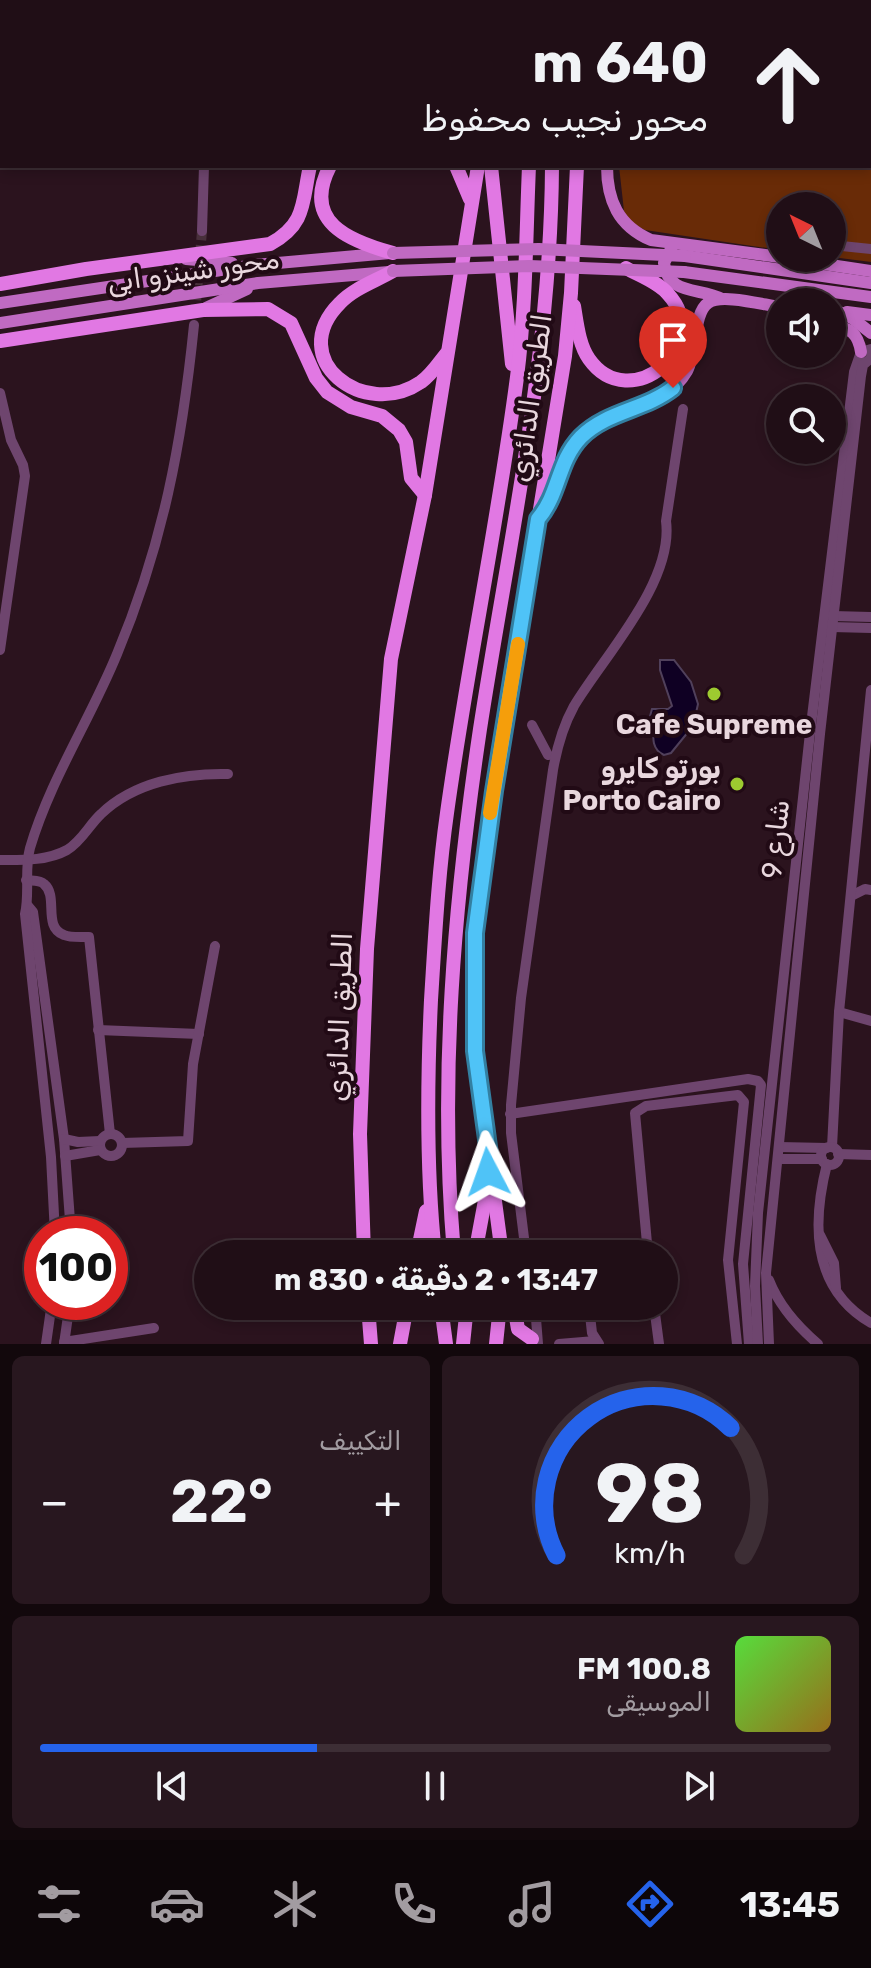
<!DOCTYPE html>
<html lang="ar">
<meta charset="utf-8">
<style>
body{margin:0;font-family:Rubik,Vazirmatn,sans-serif;background:#28171f;color:#f1f3f6;direction:rtl;height:100vh;display:flex;flex-direction:column;font-size:30px;white-space:nowrap}
*{box-sizing:border-box;margin:0}
p{font-size:26px;color:#a29ca1}
.icon{flex:none;width:44px;height:44px;fill:none;stroke:currentColor;stroke-width:2;stroke-linecap:round;stroke-linejoin:round}
.map{position:relative;height:1344px;overflow:hidden;direction:ltr}
.side{display:flex;flex-direction:column;gap:12px;padding:12px;background:#12080c;flex:1}
.side>*{flex:none}
.top-card{position:absolute;left:0px;top:0px;width:872px;height:168px;box-shadow:0 4px 12px #0003,0 0 0 2px #3d2e35;direction:rtl;background:#200e16;color:#f1f3f6;overflow:hidden}
.needle{width:52px;rotate:317deg}
.buttons{position:absolute;left:766px;top:192px;display:grid;gap:16px}
.buttons a{display:grid;place-items:center;width:80px;height:80px;border-radius:50%;background:#200e16;box-shadow:0 4px 12px #0003,0 0 0 2px #3d2e35;font-size:40px}
.speed{position:absolute;left:24px;top:1216px;display:flex;gap:16px;font-size:40px;font-weight:700;text-align:center}
.speed>*{display:grid;place-content:center;width:104px;height:104px;border-radius:50%;background:#200e16;box-shadow:0 4px 12px #0003,0 0 0 2px #3d2e35;line-height:1}
.speed .limit{border:12px solid #d22;background:#fff;color:#111}
.pin{position:absolute;display:grid;place-items:center;width:68px;height:68px;color:#fff;margin:-82px -34px;border-radius:50% 50% 50% 0;rotate:-45deg;box-shadow:0 0 8px #0007}
.pin .icon{rotate:45deg}
.me{position:absolute;width:88px;margin:-44px;rotate:356deg;stroke-linejoin:round;filter:drop-shadow(0 0 6px #0008)}
.turn{display:flex;align-items:center;gap:28px;height:168px;padding:0 32px;font-size:36px}
.turn .icon{width:104px;height:104px;stroke-width:2.5}
.turn b{display:block;font-size:56px;line-height:68px}
.big{font-size:60px;font-weight:700;line-height:1.1}
.side .tile{flex:1;display:flex;flex-direction:column;justify-content:center;gap:12px;min-width:0;padding:0 28px;border-radius:12px;background:#28171f}
.side .dial{align-items:center;gap:0}
.dial svg{height:208px;overflow:visible;fill:none;stroke:#3d2e35;stroke-width:7;stroke-linecap:round;text-anchor:middle}
.dial text{fill:#f1f3f6;stroke:none}
.song{display:flex;align-items:center;gap:24px}
.cover{width:96px;height:96px;border-radius:12px;background:linear-gradient(135deg,hsl(110 70% 55%),hsl(40 70% 35%))}
.played{height:8px;border-radius:4px;background:linear-gradient(90deg,#2563eb 35%,#3d2e35 35%)}
.keys{display:flex;justify-content:space-around;direction:ltr}
.heat{display:flex;justify-content:space-between;align-items:center;font-size:44px;direction:ltr}
.side .tiles{flex:1;display:grid;gap:12px;grid-template-columns:1fr 1fr}
.tile:last-child{grid-column:span 2}
.trip{position:absolute;left:194px;top:1240px;width:484px;height:80px;border-radius:40px;background:#200e16;box-shadow:0 4px 12px #0003,0 0 0 2px #3d2e35;font-weight:700;line-height:80px;text-align:center;direction:rtl}
.dock{display:flex;height:128px;justify-content:space-around;align-items:center;background:#0d0609;color:#a29ca1}
.dock .icon{width:56px;height:56px}
.dock .selected{color:#2563eb}
.dock b{font-size:36px;color:#f1f3f6}
.map>svg:first-child{display:block}
.green{fill:#692b07}
.water{fill:#0f0023;stroke:#50405b;stroke-width:2}
.lines{fill:none;stroke-linecap:round;stroke-linejoin:round}
.minor-tunnel{stroke:#48303b;stroke-width:10;stroke-dasharray:10 5;stroke-linecap:butt}
.minor{stroke:#6e456e;stroke-width:10}
.major{stroke:#c06ac2;stroke-width:12}
.highway{stroke:#e178e3;stroke-width:14}
.major-bridge{stroke:#c06ac2;stroke-width:12}
.route-casing{stroke:#337fa1;stroke-width:20}
.route{stroke:#4fc3f7;stroke-width:14}
.slow{stroke:#f59e0b;stroke-width:14}
.poi-dot{fill:#9dca30;stroke:#210a15;stroke-width:3}
.labels{text-anchor:middle;stroke-width:8;stroke-linejoin:round;paint-order:stroke}
.street-label{font-size:28px;fill:#e9d7de;stroke:#210a15}
.poi-label{font-size:28px;font-weight:bold;fill:#e9d7de;stroke:#210a15}
</style>
<div class="map">
<svg width="871" height="1344" viewBox="0 0 871 1344">
<rect width="100%" height="100%" fill="#2b131e"/>
<!-- green -->
<path class="green" d="M 616,0 L 871,0 L 871,262 L 832,257 L 832,206 L 780,206 L 780,250 L 645,230 L 629,221 L 624,211 L 619,166 L 870,166 L 870,2 Z"/>
<!-- water -->
<path class="water" d="M 660,660 L 674,660 L 691,682 L 698,704 L 693,726 L 671,753 L 664,755 C 651,749 653,737 654,725 L 649,720 L 652,709 L 668,709 L 672,706 L 660,670 Z"/>
<g class="lines">
<!-- minor-tunnel -->
<path class="minor-tunnel" d="M 195,315 L 202,231"/>
<!-- minor -->
<g class="minor">
<path d="M 76,0 L 76,2"/>
<path d="M 0,31 L 2,31"/>
<path d="M 0,73 L 2,70"/>
<path d="M 202,231 L 204,166"/>
<path d="M 832,245 L 871,249"/>
<path d="M 0,393 L 11,440 L 23,465 L 25,476 L 0,650"/>
<path d="M 833,616 L 871,617"/>
<path d="M 832,627 L 871,628"/>
<path d="M 532,725 L 548,755"/>
<path d="M 0,860 C 22,860 47,861 67,850 C 82,841 89,825 101,814 C 134,782 184,773 228,774"/>
<path d="M 26,880 C 32,881 40,880 44,884 C 59,896 42,927 64,935 C 71,938 81,937 89,937 L 110,1134"/>
<path d="M 851,896 L 865,889 L 871,890"/>
<path d="M 28,906 L 33,912 L 64,1139 L 71,1234"/>
<path d="M 839,1012 L 871,1021"/>
<path d="M 98,1030 L 199,1034"/>
<path d="M 510,1114 L 748,1079 L 758,1081 L 761,1085 L 743,1264 L 749,1344"/>
<circle cx="111" cy="1145" r="11"/>
<path d="M 64,1139 L 78,1142 L 100,1141"/>
<path d="M 122,1143 L 188,1141 L 193,1064 L 215,946"/>
<path d="M 779,1147 L 827,1148"/>
<path d="M 832,1147 L 839,1012 L 871,690"/>
<circle cx="830" cy="1156" r="9"/>
<path d="M 838,1154 L 871,1155"/>
<path d="M 65,1156 L 100,1150"/>
<path d="M 778,1159 L 822,1159"/>
<path d="M 827,1164 C 812,1223 811,1288 871,1323"/>
<path d="M 55,1234 L 51,1157 L 25,914 C 30,893 24,870 30,848 C 50,780 90,720 117,654 C 163,544 182,443 194,325"/>
<path d="M 820,1235 L 834,1263 L 836,1288"/>
<path d="M 526,1254 L 511,1133 L 511,1105 L 521,998 L 553,770 C 557,747 563,726 574,706 C 604,656 674,582 666,521 L 683,409"/>
<path d="M 648,1254 L 635,1113 L 646,1106 L 738,1095 L 744,1102 L 728,1260 L 737,1344"/>
<path d="M 769,1280 C 779,1306 797,1326 818,1344"/>
<path d="M 535,1306 L 538,1344"/>
<path d="M 589,1306 L 592,1333 L 599,1344"/>
<path d="M 654,1306 L 659,1344"/>
<path d="M 64,1342 L 154,1328"/>
<path d="M 46,1344 L 52,1302"/>
<path d="M 64,1344 L 70,1302"/>
<path d="M 559,1344 L 595,1341"/>
<path d="M 758,1344 L 755,1286 L 758,1213 L 810,733 L 854,372 L 861,352 L 871,349"/>
<path d="M 769,1344 L 766,1273 L 820,734 L 861,376 L 863,365 L 871,358"/>
</g>
<!-- major -->
<g class="major">
<path d="M 607,166 C 607,200 618,226 651,240 L 780,257"/>
<path d="M 672,247 L 664,263 C 668,296 700,287 722,299"/>
<path d="M 685,256 L 871,283"/>
<path d="M 784,258 L 871,271"/>
<path d="M 186,259 L 232,263"/>
<path d="M 684,272 L 871,297"/>
<path d="M 0,303 L 255,265 L 390,253"/>
<path d="M 206,308 L 247,289"/>
<path d="M 837,311 L 852,318 L 871,333"/>
<path d="M 847,312 L 871,315"/>
<path d="M 0,323 L 258,283 L 389,272"/>
<path d="M 832,325 C 850,328 858,333 861,352"/>
<path d="M 538,519 C 553,502 554,483 562,463 C 568,449 582,436 594,427 C 624,405 667,406 687,371 C 697,353 693,313 708,303 C 721,293 764,305 780,307"/>
</g>
<!-- highway -->
<g class="highway">
<path d="M 476,2 L 476,0"/>
<path d="M 495,2 L 495,0"/>
<path d="M 533,2 L 533,0"/>
<path d="M 552,2 L 552,0"/>
<path d="M 583,2 L 583,0"/>
<path d="M 330,166 C 301,222 349,241 393,253"/>
<path d="M 456,166 L 470,199"/>
<path d="M 491,166 L 512,364"/>
<path d="M 393,271 C 376,281 354,288 340,303 C 284,359 364,421 421,382 C 432,374 438,364 446,354"/>
<path d="M 0,284 L 86,269 L 270,244 C 307,224 302,201 310,166"/>
<path d="M 574,306 C 577,324 579,345 589,359 C 630,417 715,345 668,294 C 658,282 640,276 626,268"/>
<path d="M 0,341 L 203,310 L 268,309 L 291,323 L 316,378 L 327,392 L 351,407 L 382,416 L 399,430 L 406,442 L 411,478 L 425,495"/>
<path d="M 364,1254 L 360,1134 L 367,949 L 391,659 L 425,495 L 478,166"/>
<path d="M 417,1254 L 426,1211"/>
<path d="M 435,1254 C 426,1170 427,1085 431,1000 C 435,938 438,876 447,813 C 467,668 498,523 517,377 C 526,307 526,236 529,166"/>
<path d="M 454,1254 C 439,1078 454,904 480,729 C 509,541 551,358 552,166"/>
<path d="M 475,1254 L 488,1184"/>
<path d="M 502,1254 L 475,1051 L 475,933 L 494,791 L 565,356 L 571,293 L 577,166"/>
<path d="M 368,1306 L 371,1344"/>
<path d="M 441,1306 L 446,1344"/>
<path d="M 514,1306 L 518,1329 L 532,1339"/>
<path d="M 400,1344 L 407,1306"/>
<path d="M 463,1344 L 467,1306"/>
<path d="M 496,1344 L 500,1306"/>
</g>
<!-- major-bridge -->
<g class="major-bridge">
<path d="M 393,253 L 539,249 L 685,256"/>
<path d="M 393,271 L 529,266 L 684,272"/>
</g>
</g>
<g class="lines">
<!-- route casing -->
<g class="route-casing">
<path id="route" d="M 488,1172 L 489,1154 L 475,1051 L 475,933 L 494,791 L 538,519 C 560,493 557,462 581,437 C 607,411 645,410 673,388"/>
</g>
<!-- route -->
<use href="#route" class="route"/>
<!-- slow -->
<path class="slow" d="M 490,813 L 518,644"/>
</g>
<!-- markers -->
<g class="poi-dot">
<circle cx="714" cy="694" r="8"/>
<circle cx="737" cy="784" r="8"/>
</g>
<g class="labels">
<!-- street labels -->
<g class="street-label">
<text transform="translate(193 270) rotate(-8)" y="10">محور شينزو ابى</text>
<text transform="translate(530 398) rotate(-82)" y="10">الطريق الدائري</text>
<text transform="translate(775 839) rotate(-84)" y="10">شارع 9</text>
<text transform="translate(339 1017) rotate(-88)" y="10">الطريق الدائري</text>
</g>
<!-- poi labels -->
<g class="poi-label">
<text x="714" y="734">Cafe Supreme</text>
<text x="721" y="778" text-anchor="end">بورتو كايرو<tspan x="721" dy="32">Porto Cairo</tspan></text>
</g>
</g>
</svg>
<div class="buttons">
<a><svg class="needle" viewBox="-14 -14 28 28"><path d="M0-13l5 13h-10z" fill="#e53935"/><path d="M0 13l5-13h-10z" fill="#a29ca1"/></svg></a>
<a><svg class="icon" aria-label="sound" viewBox="0 0 24 24"><path d="M4 9h4l5-4v14l-5-4H4zM17 9q2 3 0 6"/></svg></a>
<a><svg class="icon" aria-label="search" viewBox="0 0 24 24"><circle cx="10" cy="10" r="6"/><path d="M15 15l6 6"/></svg></a>
</div>
<div class="speed"><div class="limit">100</div></div>
<div class="pin" style="left:673px;top:388px;background:#d93025"><svg class="icon" aria-label="arrive" viewBox="0 0 24 24"><path d="M6 21V4h12l-3 4 3 4H6"/></svg></div>
<svg class="me" style="left:488px;top:1172px" viewBox="-20 -20 40 40"><path d="M0-17L14 15 0 8-14 15z" fill="#4fc3f7" stroke="#fff" stroke-width="4"/></svg>
<div class="trip">13:47 · 2 دقيقة · 830 m</div>
<div class="top-card">
<div class="turn"><svg class="icon" aria-label="ahead" viewBox="0 0 24 24"><path d="M12 20V5M6 11l6-6 6 6"/></svg><div><b>640 m</b>محور نجيب محفوظ</div></div>
</div>
</div>
<section class="side">
<div class="tiles">
<div class="tile dial"><svg viewBox="0 0 100 80">
<path d="M14 69A42 42 0 1 1 86 69"/>
<path d="M14 69A42 42 0 0 1 81 20" stroke="#2563eb"/>
<text x="50" y="56" font-size="32" font-weight="700">98</text>
<text x="50" y="72" font-size="11">km/h</text>
</svg></div>
<div class="tile"><p>التكييف</p>
<div class="heat"><a>−</a><b class="big">22°</b><a>+</a></div>
</div>
<div class="tile">
<div class="song"><i class="cover"></i><div><b>100.8 FM</b><p>الموسيقى</p></div></div>
<div class="played"></div>
<div class="keys"><svg class="icon" aria-label="previous" viewBox="0 0 24 24"><path d="M18 5L8 12l10 7zM5 5v14"/></svg><svg class="icon" aria-label="pause" viewBox="0 0 24 24"><path d="M8 5v14M16 5v14"/></svg><svg class="icon" aria-label="next" viewBox="0 0 24 24"><path d="M6 5l10 7-10 7zM19 5v14"/></svg></div>
</div>
</div>
</section>
<nav class="dock">
<b>13:45</b>
<svg class="icon selected" aria-label="directions" viewBox="0 0 24 24"><path d="M12 3l9 9-9 9-9-9zM9 14v-3h6M13 9l2 2-2 2"/></svg>
<svg class="icon" aria-label="music" viewBox="0 0 24 24"><path d="M9 18V5l10-2v13"/><circle cx="6" cy="18" r="3"/><circle cx="16" cy="16" r="3"/></svg>
<svg class="icon" aria-label="phone" viewBox="0 0 24 24"><path d="M5 4h4l2 5-3 2q2 4 5 5l2-3 5 2v4C11 20 4 13 5 4z"/></svg>
<svg class="icon" aria-label="climate" viewBox="0 0 24 24"><path d="M12 3v18M4 7l16 10M4 17L20 7"/></svg>
<svg class="icon" aria-label="car" viewBox="0 0 24 24"><path d="M5 17H2v-5l4-1 3-4h7l3 4 3 1v5h-3M9 17h6M6 11h13"/><circle cx="7" cy="17" r="2"/><circle cx="17" cy="17" r="2"/></svg>
<svg class="icon" aria-label="filters" viewBox="0 0 24 24"><path d="M4 7h16M4 17h16"/><circle cx="9" cy="7" r="2"/><circle cx="15" cy="17" r="2"/></svg>
</nav>
